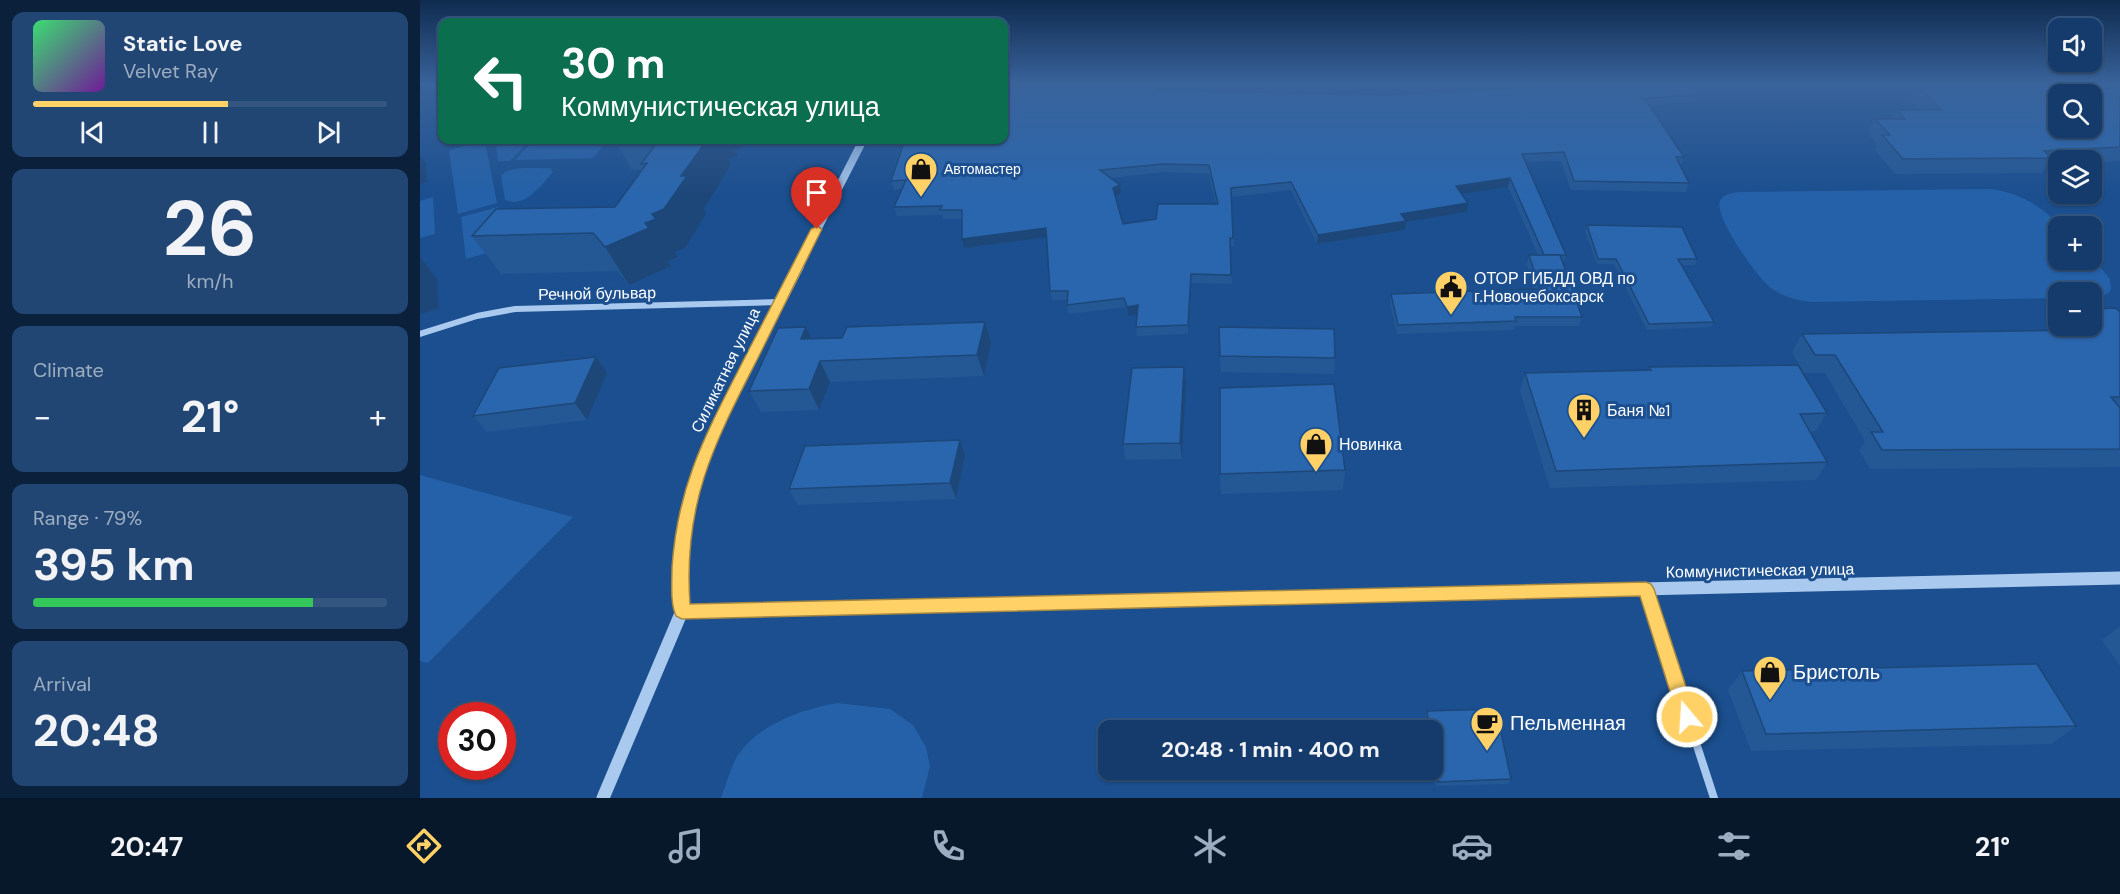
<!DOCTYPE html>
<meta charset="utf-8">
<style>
body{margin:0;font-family:"DM Sans",sans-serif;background:#214673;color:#f1f3f6;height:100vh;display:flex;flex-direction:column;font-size:22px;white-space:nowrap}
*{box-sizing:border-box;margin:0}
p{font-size:20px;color:#9dadc1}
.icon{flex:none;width:33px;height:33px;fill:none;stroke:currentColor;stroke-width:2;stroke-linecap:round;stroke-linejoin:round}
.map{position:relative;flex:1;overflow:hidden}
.side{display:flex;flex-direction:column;gap:12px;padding:12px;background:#0b203b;width:420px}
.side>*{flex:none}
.top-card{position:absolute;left:18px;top:18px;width:570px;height:126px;border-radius:12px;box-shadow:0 2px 4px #0004,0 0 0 2px #33557e;background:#0b6e4f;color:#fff;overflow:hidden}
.buttons{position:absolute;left:1628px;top:18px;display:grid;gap:12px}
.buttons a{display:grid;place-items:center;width:54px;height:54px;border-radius:12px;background:#143b6b;box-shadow:0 2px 4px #0004,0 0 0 2px #33557e;font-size:30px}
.speed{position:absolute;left:18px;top:702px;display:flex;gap:12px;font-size:30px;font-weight:700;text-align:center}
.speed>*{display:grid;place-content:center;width:78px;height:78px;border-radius:50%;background:#143b6b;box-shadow:0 2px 4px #0004,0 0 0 2px #33557e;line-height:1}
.speed .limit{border:9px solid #d22;background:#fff;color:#111}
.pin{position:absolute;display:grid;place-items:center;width:51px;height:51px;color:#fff;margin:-62px -26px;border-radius:50% 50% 50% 0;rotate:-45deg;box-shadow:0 0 6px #0007}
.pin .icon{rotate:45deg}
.me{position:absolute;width:66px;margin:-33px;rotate:342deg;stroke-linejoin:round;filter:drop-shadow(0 0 4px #0008)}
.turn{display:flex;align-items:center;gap:21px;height:126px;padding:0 24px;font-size:27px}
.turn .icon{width:78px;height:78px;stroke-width:2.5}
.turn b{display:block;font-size:42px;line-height:51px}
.big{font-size:45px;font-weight:700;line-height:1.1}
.side .tile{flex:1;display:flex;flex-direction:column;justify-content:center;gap:9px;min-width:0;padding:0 21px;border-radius:12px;background:#214673}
.side .dial{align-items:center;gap:0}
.dial b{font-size:78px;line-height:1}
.song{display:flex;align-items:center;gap:18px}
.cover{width:72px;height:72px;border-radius:9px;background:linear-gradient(135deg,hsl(140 70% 55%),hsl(280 70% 35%))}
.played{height:6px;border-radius:3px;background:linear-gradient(90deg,#ffd166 55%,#33557e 55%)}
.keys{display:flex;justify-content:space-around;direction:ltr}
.heat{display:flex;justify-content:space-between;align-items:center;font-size:33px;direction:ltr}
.charge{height:9px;border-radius:4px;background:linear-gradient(90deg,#34c759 79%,#33557e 0)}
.trip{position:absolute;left:678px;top:720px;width:345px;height:60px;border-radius:12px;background:#143b6b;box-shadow:0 2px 4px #0004,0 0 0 2px #33557e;font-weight:700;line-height:60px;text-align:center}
.menu{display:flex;height:96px;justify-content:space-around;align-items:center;background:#08182b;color:#9dadc1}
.menu .icon{width:42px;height:42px}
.menu .active{color:#ffd166}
.menu b{font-size:27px;color:#f1f3f6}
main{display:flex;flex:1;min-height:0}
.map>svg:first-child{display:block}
.green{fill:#2461a8}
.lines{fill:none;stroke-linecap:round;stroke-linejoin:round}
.minor-far1{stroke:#a9c9ee;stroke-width:6}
.minor{stroke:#a9c9ee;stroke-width:8}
.tertiary-far2{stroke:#a9c9ee;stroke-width:8}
.tertiary-far1{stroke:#a9c9ee;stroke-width:10}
.tertiary{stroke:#a9c9ee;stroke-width:13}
.wall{fill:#245895;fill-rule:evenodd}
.shaded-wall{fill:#1d4779}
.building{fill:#2a66ad;stroke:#1d4779;stroke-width:1.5;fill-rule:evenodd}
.route{fill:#ffd166;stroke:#a68842;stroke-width:1.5}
.labels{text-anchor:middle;stroke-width:6;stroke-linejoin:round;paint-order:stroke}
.far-poi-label{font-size:14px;fill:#fff;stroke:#1b4f8f;text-anchor:start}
.poi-label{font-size:16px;fill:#fff;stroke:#1b4f8f;text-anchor:start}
.street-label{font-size:16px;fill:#fff;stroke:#1b4f8f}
.near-poi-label{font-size:20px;fill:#fff;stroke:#1b4f8f;text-anchor:start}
</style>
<main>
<section class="side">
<div class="tile">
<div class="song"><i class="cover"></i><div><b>Static Love</b><p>Velvet Ray</p></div></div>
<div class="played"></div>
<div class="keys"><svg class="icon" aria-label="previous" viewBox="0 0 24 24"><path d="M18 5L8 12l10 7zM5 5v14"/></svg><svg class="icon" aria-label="pause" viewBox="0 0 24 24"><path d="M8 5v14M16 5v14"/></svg><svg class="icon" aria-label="next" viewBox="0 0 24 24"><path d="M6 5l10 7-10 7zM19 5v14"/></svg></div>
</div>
<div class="tile dial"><b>26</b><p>km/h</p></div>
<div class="tile"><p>Climate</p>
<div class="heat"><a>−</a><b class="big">21°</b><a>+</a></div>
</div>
<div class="tile"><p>Range · 79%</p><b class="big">395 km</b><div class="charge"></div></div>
<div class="tile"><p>Arrival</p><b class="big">20:48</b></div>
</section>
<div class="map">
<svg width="1700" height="798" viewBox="0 0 1700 798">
<rect width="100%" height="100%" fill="#1b4f8f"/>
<!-- green -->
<g class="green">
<path d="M 75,140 L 110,140 L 90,161 L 78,161 Z"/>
<path d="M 114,140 L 188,140 L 173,158 L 95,160 Z"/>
<path d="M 65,141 L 77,203 L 38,214 L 29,150 Z"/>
<path d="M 130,168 L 133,172 C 120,186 106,208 85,200 L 81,175 C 94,165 115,169 130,168 Z"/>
<path d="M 1569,189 C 1599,192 1619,205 1641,226 L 1638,226 L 1638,260 L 1671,260 L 1671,256 L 1690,279 L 1691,290 C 1686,296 1679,297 1671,298 L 1671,292 L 1638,292 L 1638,298 L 1391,302 C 1376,300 1363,297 1351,288 C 1338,279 1293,215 1300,201 C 1304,193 1313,193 1320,192 Z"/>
<path d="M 13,197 L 15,234 L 0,238 L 0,201 Z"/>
<path d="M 78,207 L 82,236 L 70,252 L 46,259 L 41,217 Z"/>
<path d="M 0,475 L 153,517 L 8,663 L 0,661 Z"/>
<path d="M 417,703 L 470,709 L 493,725 L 506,747 L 510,766 L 502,798 L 301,798 C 306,785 310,770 316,758 C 336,725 382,709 417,703 Z"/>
</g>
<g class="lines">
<!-- minor-far1 -->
<path class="minor-far1" d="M 0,334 L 57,316 L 95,309 L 359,302"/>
<!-- minor -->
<path class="minor" d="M 1226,589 L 1294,798"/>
<!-- tertiary-far2 -->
<path class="tertiary-far2" d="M 378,267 L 443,140"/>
<!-- tertiary-far1 -->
<path class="tertiary-far1" d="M 271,501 L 289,442 L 379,266"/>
<!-- tertiary -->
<g class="tertiary">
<path d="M 262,611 L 1700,578"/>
<path d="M 183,798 L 262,611 L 263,545 L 271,499"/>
</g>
</g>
<!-- wall -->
<g class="wall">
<path d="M 584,83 L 744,83 L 742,90 L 967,95 L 1278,94 L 1275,102 L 1230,106 L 1264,157 L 1261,165 L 1260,165 L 1269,183 L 1266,192 L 1151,190 L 1141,161 L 1105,162 L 1146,255 L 1143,263 L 1162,317 L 1159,326 L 1095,326 L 1094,330 L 977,334 L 970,303 L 971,294 L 1114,289 L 1107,264 L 1109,255 L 1118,255 L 1088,187 L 1042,194 L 1047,212 L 986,222 L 985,230 L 897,244 L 871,190 L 812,197 L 814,247 L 810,247 L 812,284 L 771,283 L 768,334 L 717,336 L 716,327 L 717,314 L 708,316 L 706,307 L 649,314 L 647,305 L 647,300 L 632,300 L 630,291 L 627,237 L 544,248 L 542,219 L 523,219 L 522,215 L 477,216 L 474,207 L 482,189 L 474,190 L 471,181 ZM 744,172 L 789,174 L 796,204 L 736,219 L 703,224 L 695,196 L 701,193 L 700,185 L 691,178 Z"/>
<path d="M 1567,83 L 1607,83 L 1609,84 L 1667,90 L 1700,88 L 1700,161 L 1671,163 L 1671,160 L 1638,160 L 1638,164 L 1627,165 L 1622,173 L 1475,174 L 1455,150 L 1457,145 L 1448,133 L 1455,119 L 1472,119 L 1477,110 L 1499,110 L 1488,98 L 1495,84 L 1566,84 Z"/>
<path d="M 195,140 L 328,140 L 323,147 L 315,150 L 318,156 L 309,159 L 311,165 L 284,209 L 286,214 L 265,248 L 255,252 L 258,257 L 248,261 L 251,266 L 209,285 L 197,271 L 81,274 L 52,236 L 195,207 L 222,170 L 212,170 Z"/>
<path d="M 1167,225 L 1277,259 L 1275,265 L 1261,265 L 1294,322 L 1291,327 L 1227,330 L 1194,264 L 1177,264 L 1165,231 Z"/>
<path d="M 1700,312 L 1700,467 L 1450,469 L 1439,450 L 1445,441 L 1405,373 L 1384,373 L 1372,352 L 1382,334 L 1635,330 L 1633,327 L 1638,321 L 1638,326 L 1671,326 Z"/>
<path d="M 565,322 L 571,343 L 564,376 L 410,382 L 399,410 L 341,412 L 329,391 L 386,327 L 391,339 L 422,338 Z"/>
<path d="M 800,356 L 915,358 L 914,374 L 801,372 Z"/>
<path d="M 176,357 L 187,373 L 167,420 L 67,432 L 53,416 Z"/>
<path d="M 764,367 L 766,383 L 762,459 L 706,460 L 703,444 Z"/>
<path d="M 1229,367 L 1407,413 L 1396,431 L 1390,432 L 1407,462 L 1396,480 L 1130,488 L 1100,391 L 1105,373 L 1228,370 Z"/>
<path d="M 545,456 L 536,499 L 378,505 L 369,489 Z"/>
<path d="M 925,470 L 923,490 L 801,494 L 800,474 Z"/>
<path d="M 1700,626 L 1700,666 L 1682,640 Z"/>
<path d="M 1322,671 L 1656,726 L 1632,744 L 1331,751 L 1308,690 Z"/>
<path d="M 1007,711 L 1091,779 L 1088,784 L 1016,786 L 1012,760 L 1012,730 L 1008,730 L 1006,716 Z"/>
</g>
<!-- shaded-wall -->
<g class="shaded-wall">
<path d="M 740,83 L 744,83 L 739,98 L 738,90 Z"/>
<path d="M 287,140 L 328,140 L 323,147 L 315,150 L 318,156 L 309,159 L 311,165 L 284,209 L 286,214 L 265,248 L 255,252 L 258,257 L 248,261 L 251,266 L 209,285 L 185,247 L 225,223 L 261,176 Z"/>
<path d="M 0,155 L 6,163 L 7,182 L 0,184 Z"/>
<path d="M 1090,178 L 1088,187 L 1035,195 L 1036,186 Z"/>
<path d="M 700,185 L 701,193 L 694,197 L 693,188 Z"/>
<path d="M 1048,203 L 1047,212 L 986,222 L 985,230 L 897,244 L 898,235 L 981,214 Z"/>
<path d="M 626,228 L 628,237 L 544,248 L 542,239 Z"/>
<path d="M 0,257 L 17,279 L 19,308 L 0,314 Z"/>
<path d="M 771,274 L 771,283 L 768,334 L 768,325 Z"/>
<path d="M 718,305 L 719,314 L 708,316 L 707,307 Z"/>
<path d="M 565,322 L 571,343 L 564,376 L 557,355 Z"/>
<path d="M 386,327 L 396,348 L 381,339 Z"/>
<path d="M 176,357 L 187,373 L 167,420 L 155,403 Z"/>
<path d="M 400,361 L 410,382 L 399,410 L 389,389 Z"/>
<path d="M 764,367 L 766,383 L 762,459 L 760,443 Z"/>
<path d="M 540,440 L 545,456 L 536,499 L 530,483 Z"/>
</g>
<!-- building -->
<g class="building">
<path d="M 584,83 L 740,83 L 738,90 L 967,95 L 1105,87 L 1107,83 L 1277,83 L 1278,94 L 1225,99 L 1264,157 L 1256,157 L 1269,183 L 1154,181 L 1144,152 L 1102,154 L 1146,255 L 1124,255 L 1090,178 L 1036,186 L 1048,203 L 981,214 L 986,221 L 898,235 L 871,182 L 811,188 L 813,238 L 810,238 L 811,275 L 771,274 L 768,325 L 716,327 L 718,305 L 707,307 L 704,298 L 647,305 L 648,291 L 630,291 L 626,228 L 542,239 L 542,210 L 520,210 L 522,206 L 474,207 L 486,180 L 471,181 L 485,140 L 584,140 ZM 743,164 L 789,165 L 798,204 L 738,204 L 736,219 L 703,224 L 693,188 L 700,185 L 680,170 Z"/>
<path d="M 1578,83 L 1607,83 L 1609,84 L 1657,83 L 1667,90 L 1700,88 L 1700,147 L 1624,151 L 1632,158 L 1483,159 L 1462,135 L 1470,135 L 1455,119 L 1485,119 L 1477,110 L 1521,110 L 1495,84 L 1579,84 ZM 1638,94 L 1671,94 L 1671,128 L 1638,128 Z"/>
<path d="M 239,140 L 287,140 L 261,176 L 267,176 L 244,209 L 232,214 L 236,219 L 225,223 L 229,228 L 185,247 L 173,233 L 52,236 L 76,209 L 195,207 L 227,163 L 221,164 Z"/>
<path d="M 1167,225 L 1262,227 L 1277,259 L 1258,259 L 1294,322 L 1229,324 L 1196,259 L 1178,259 Z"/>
<path d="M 1109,255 L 1140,255 L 1162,317 L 1095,317 L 1096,321 L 978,325 L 971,294 L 1120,289 Z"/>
<path d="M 1696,308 L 1700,312 L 1700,397 L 1691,397 L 1700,408 L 1700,449 L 1462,450 L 1451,432 L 1463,432 L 1415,355 L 1395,355 L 1382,334 L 1666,330 L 1662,326 L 1671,326 L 1671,309 Z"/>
<path d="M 565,322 L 557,355 L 400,361 L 389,389 L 329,391 L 358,328 L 386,327 L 381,339 L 422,338 L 427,327 Z"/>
<path d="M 799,327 L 914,329 L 915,358 L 800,356 Z"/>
<path d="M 176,357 L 155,403 L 53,416 L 79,368 Z"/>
<path d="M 1378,365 L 1407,413 L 1380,414 L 1407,462 L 1136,471 L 1105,373 L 1231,370 L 1229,367 Z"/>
<path d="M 764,367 L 760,443 L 703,444 L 712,368 Z"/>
<path d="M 914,384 L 925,470 L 800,474 L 800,388 Z"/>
<path d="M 540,440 L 530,483 L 369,489 L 385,446 Z"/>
<path d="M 1617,664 L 1656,726 L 1346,734 L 1322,671 Z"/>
<path d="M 1076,709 L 1091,779 L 1018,782 L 1012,746 L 1012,730 L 1010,730 L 1007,711 Z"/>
</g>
<!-- sky -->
<linearGradient id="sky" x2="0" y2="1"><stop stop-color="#0f2b4f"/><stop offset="0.43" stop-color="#39639b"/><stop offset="1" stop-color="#39639b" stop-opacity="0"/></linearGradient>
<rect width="1700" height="195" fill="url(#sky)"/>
<!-- route -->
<path class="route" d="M 397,226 L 402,229 C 380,273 358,317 337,360 C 293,446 263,504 270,604 L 1226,582 L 1231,584 L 1234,589 L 1276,717 L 1274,724 L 1267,726 L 1261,724 L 1258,717 L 1220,596 L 262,619 L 256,616 C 250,603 252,582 252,567 C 258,482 287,432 324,359 C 347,315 369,272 391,229 Z"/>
<!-- icons -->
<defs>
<g id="shop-pin" transform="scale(1.725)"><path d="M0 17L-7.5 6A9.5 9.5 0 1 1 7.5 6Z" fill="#ffd166" stroke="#1b4f8f"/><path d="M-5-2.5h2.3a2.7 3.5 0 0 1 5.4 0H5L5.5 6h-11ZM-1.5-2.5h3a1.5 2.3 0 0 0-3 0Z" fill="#111"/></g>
<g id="civic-pin" transform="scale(1.725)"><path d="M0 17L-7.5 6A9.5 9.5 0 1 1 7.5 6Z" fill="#ffd166" stroke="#1b4f8f"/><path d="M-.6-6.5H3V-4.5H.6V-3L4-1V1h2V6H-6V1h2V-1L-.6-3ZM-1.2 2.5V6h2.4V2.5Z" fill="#111"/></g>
<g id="building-pin" transform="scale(1.725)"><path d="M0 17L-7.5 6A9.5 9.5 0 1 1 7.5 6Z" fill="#ffd166" stroke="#1b4f8f"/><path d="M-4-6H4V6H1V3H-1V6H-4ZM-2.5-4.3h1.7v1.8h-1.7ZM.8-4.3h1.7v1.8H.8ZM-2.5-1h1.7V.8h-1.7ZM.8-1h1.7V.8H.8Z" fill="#111"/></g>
<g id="cafe-pin" transform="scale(1.725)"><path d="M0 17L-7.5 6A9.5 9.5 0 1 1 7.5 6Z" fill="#ffd166" stroke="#1b4f8f"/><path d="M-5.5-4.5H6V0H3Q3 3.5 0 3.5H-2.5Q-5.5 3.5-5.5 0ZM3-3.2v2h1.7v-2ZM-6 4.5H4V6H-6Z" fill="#111"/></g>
</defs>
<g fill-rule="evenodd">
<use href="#shop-pin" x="501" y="169"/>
<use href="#civic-pin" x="1031" y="287"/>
<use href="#building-pin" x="1164" y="410"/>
<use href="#shop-pin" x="896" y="444"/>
<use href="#shop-pin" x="1350" y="672"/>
<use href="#cafe-pin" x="1067" y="723"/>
</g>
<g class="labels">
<!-- far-poi labels -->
<g class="far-poi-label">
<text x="524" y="174">Автомастер</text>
</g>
<!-- poi labels -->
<g class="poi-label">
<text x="1054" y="284">ОТОР ГИБДД ОВД по<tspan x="1054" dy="18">г.Новочебоксарск</tspan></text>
<text x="1187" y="416">Баня №1</text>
<text x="919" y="450">Новинка</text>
</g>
<!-- street labels -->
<g class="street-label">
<text transform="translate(177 293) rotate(-1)" y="6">Речной бульвар</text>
<text transform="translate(305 370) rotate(-64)" y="6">Силикатная улица</text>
<text transform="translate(1340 570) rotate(-1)" y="6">Коммунистическая улица</text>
</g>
<!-- near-poi labels -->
<g class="near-poi-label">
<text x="1373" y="679">Бристоль</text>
<text x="1090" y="730">Пельменная</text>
</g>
</g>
</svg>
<div class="buttons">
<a><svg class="icon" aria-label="sound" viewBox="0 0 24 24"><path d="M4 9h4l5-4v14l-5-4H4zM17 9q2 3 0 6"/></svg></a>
<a><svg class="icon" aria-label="search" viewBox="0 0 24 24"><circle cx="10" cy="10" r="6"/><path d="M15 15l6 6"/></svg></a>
<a><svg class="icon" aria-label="layers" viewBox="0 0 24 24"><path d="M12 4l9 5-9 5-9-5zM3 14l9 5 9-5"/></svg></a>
<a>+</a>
<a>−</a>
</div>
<div class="speed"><div class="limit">30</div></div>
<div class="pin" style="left:397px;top:229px;background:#d93025"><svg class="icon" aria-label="arrive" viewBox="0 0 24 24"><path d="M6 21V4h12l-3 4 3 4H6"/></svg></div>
<svg class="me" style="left:1267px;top:717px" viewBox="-20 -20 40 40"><circle r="17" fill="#ffd166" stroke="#fff" stroke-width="3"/><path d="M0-11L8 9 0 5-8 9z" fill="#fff"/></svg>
<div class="trip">20:48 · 1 min · 400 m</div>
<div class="top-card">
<div class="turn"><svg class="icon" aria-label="left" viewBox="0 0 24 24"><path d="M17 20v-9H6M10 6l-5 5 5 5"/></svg><div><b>30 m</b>Коммунистическая улица</div></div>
</div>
</div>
</main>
<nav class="menu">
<b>20:47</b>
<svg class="icon active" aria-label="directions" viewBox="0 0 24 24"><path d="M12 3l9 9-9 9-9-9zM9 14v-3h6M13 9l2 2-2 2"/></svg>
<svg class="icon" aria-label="music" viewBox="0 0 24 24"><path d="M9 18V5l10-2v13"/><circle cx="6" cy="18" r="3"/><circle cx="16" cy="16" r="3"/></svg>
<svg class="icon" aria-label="phone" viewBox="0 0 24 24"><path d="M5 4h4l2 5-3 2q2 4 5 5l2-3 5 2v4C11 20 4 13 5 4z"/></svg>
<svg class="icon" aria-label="climate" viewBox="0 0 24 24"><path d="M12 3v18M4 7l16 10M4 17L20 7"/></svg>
<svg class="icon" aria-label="car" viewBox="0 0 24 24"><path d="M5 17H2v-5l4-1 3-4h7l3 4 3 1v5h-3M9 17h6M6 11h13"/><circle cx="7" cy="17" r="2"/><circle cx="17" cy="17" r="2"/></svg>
<svg class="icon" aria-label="filters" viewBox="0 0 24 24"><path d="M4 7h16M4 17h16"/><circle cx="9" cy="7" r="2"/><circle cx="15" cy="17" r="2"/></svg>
<b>21°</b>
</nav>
